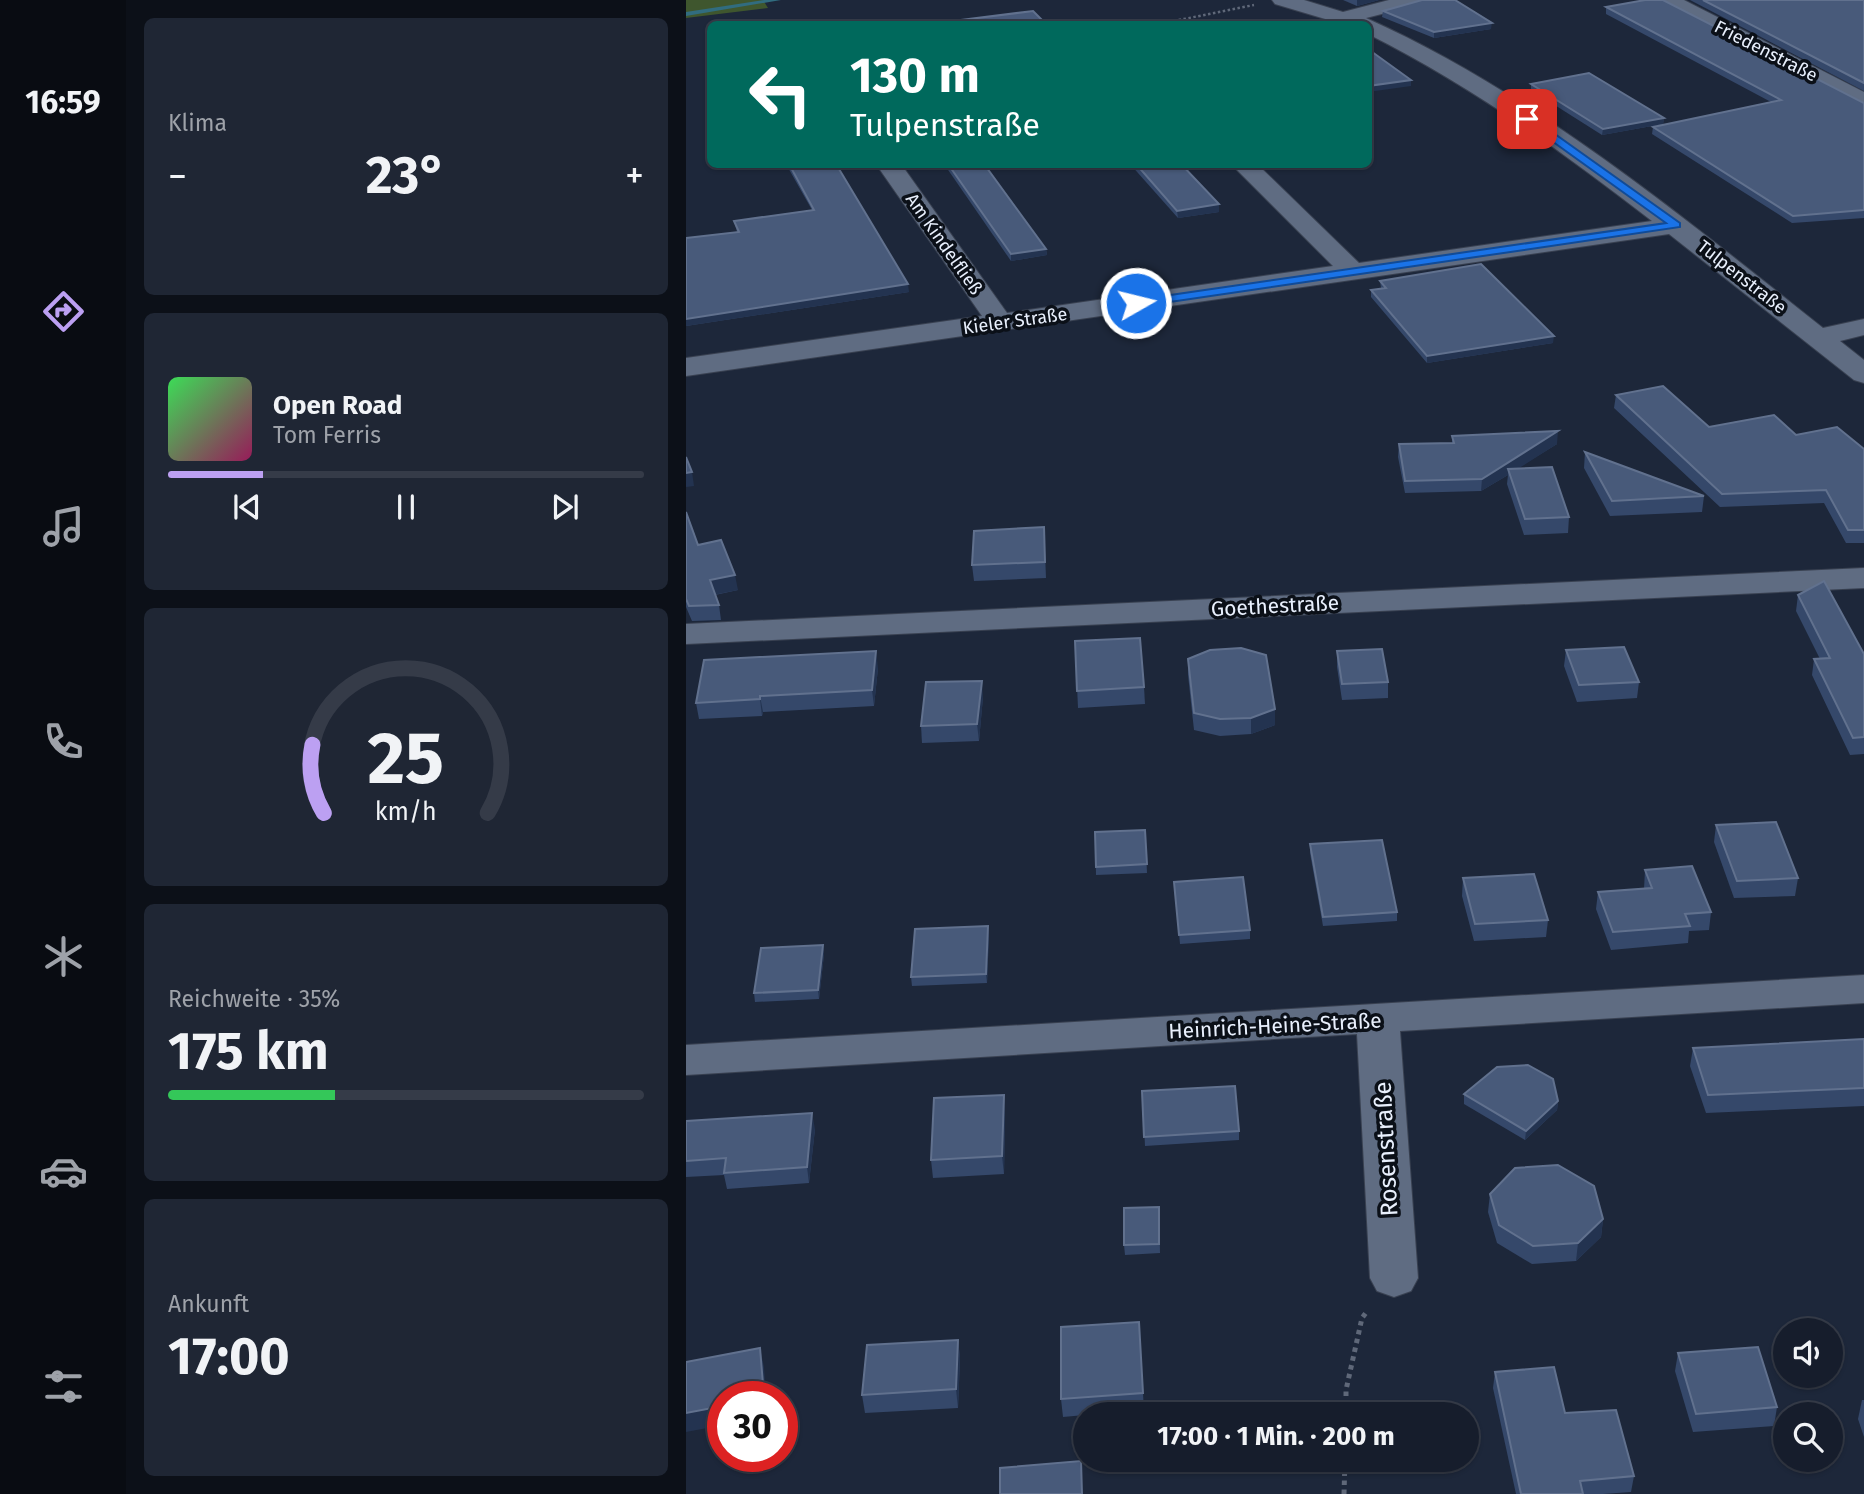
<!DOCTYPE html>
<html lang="de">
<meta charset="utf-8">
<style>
body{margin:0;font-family:"Fira Sans",sans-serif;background:#1f2634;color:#f1f3f6;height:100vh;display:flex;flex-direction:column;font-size:26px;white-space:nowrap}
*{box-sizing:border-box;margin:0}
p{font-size:23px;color:#9ea2a9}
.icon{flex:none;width:38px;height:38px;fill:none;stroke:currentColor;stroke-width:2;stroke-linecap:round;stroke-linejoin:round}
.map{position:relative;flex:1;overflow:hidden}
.side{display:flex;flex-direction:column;gap:18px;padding:18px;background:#0c1018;width:560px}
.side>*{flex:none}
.guide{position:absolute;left:21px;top:21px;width:665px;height:147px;border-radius:10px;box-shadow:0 2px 5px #0004,0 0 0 2px #353b48;background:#00695c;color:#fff;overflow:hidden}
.tools{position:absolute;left:1087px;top:1318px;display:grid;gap:14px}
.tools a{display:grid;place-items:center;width:70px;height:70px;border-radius:50%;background:#161d2c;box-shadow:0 2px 5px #0004,0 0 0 2px #353b48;font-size:35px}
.speed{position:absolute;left:21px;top:1381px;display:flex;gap:14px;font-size:35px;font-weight:700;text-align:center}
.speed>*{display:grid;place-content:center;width:91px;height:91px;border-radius:50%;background:#161d2c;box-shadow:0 2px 5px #0004,0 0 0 2px #353b48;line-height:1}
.speed .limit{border:10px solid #d22;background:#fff;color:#111}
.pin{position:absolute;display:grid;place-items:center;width:60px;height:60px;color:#fff;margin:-30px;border-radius:14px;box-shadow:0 4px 10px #0006}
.me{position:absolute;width:77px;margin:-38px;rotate:82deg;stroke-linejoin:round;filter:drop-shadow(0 0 5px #0008)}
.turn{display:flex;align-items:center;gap:24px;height:147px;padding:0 28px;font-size:32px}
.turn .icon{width:91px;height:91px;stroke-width:2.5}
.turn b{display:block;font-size:49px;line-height:60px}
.big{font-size:52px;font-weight:700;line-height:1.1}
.side .widget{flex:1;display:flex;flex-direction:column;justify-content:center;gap:10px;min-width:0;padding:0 24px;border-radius:10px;background:#1f2634}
.side .dial{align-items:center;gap:0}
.dial svg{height:182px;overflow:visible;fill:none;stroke:#353b48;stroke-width:7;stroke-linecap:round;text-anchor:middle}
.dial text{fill:#f1f3f6;stroke:none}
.song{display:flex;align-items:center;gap:21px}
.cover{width:84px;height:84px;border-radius:10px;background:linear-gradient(135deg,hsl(130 70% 55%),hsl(330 70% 35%))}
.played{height:7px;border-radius:4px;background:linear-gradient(90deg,#bca0f2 20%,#353b48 20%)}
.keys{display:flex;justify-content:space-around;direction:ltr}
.heat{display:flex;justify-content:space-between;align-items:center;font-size:38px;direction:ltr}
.charge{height:10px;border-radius:5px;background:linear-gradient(90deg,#34c759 35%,#353b48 0)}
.trip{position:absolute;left:387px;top:1402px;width:406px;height:70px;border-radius:35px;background:#161d2c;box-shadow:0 2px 5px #0004,0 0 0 2px #353b48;font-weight:700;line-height:70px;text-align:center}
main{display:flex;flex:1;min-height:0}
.tab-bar{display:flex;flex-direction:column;width:126px;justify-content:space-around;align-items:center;background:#090c12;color:#9ea2a9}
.tab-bar .icon{width:49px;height:49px}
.tab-bar .active{color:#bca0f2}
.tab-bar b{font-size:32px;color:#f1f3f6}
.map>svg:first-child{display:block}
.forest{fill:#3f562e}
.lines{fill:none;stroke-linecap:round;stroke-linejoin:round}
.stream{fill:#316c7f;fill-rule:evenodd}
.street-casing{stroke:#394151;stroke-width:2}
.path-far1{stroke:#5f6879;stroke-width:2.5;stroke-dasharray:2.5 2.5;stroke-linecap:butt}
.path{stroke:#5f6879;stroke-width:5;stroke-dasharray:4.5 4.5;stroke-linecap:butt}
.street{fill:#5f6c82;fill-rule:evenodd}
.wall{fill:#35486a}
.shaded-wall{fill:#233350}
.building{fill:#485a7a;stroke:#61718e;stroke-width:2}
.route{fill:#1a73e8;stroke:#114b97;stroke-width:2}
.labels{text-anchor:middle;stroke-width:7;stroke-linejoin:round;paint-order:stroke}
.far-street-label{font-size:18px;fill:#e9f0fd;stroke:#0b1018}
.street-label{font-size:21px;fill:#e9f0fd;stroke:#0b1018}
.near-street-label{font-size:24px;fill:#e9f0fd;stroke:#0b1018}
</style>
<main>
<nav class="tab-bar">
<b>16:59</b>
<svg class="icon active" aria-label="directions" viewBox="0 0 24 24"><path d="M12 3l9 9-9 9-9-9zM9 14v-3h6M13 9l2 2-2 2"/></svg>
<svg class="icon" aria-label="music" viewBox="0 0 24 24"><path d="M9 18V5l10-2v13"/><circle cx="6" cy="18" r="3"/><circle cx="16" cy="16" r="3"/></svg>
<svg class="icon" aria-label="phone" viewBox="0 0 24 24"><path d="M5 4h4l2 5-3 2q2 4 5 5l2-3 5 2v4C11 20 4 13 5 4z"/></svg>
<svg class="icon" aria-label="climate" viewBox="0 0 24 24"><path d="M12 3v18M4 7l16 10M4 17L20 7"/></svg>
<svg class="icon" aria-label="car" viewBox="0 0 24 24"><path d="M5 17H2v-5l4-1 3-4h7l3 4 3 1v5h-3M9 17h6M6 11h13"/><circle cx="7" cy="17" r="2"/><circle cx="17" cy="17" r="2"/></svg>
<svg class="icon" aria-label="filters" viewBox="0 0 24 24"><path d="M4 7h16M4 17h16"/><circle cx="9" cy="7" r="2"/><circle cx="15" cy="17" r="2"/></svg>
</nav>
<section class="side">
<div class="widget"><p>Klima</p>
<div class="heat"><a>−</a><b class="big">23°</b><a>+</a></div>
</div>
<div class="widget">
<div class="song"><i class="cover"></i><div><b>Open Road</b><p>Tom Ferris</p></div></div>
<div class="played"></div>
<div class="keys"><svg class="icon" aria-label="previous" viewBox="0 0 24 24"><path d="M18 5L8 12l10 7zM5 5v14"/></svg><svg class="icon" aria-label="pause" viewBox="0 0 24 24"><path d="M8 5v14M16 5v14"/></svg><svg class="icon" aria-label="next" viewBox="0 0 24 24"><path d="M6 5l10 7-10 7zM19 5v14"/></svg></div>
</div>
<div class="widget dial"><svg viewBox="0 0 100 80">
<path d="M14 69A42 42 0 1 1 86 69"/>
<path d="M14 69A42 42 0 0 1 9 39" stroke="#bca0f2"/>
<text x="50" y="56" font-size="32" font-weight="700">25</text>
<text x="50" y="72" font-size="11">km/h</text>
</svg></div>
<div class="widget"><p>Reichweite · 35%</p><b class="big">175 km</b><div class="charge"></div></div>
<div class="widget"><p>Ankunft</p><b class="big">17:00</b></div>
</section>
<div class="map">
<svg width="1178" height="1494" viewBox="0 0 1178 1494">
<rect width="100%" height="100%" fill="#1d273a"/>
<!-- forest -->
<path class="forest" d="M 0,0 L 77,0 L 82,8 L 0,18 Z"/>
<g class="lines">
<!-- stream -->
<path class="stream" d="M 78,0 L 95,0 L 0,16 L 0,12 Z"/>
<!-- street casing -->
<g class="street-casing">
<g id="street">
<path d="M 586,0 L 618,0 L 657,12 L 703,0 L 738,0 L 735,4 L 680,18 C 844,91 997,217 1137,328 L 1178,319 L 1178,335 L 1154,341 L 1178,360 L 1178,383 L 1168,380 L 983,234 L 0,376 L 0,358 L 296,316 L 190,164 L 215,164 L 321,313 L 647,266 L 545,164 L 571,164 L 673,263 L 966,221 C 877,152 784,85 682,34 L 682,24 L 656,24 L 589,4 Z"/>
<path d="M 972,0 L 998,0 L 1178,92 L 1178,108 L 975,4 Z"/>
<path d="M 1178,568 L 1178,588 L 0,644 L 0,624 Z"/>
<path d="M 1178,975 L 1178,1003 L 714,1031 L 732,1278 L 725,1291 L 708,1297 L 691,1291 L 684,1278 L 671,1034 L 0,1075 L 0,1045 Z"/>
</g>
</g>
<!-- path-far1 -->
<path class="path-far1" d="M 473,24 L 568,5"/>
<!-- path -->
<g class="path">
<path d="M 660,1414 L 660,1390 L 676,1318 L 682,1310"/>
<path d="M 658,1494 L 659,1460"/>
</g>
<!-- street -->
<use href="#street" class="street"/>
</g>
<!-- wall -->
<g class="wall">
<path d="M 657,0 L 693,0 L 671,6 Z"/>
<path d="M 1004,0 L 1178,0 L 1178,91 Z"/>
<path d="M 736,1 L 805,29 L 748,38 L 696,17 L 697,11 Z"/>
<path d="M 920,7 L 1178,103 L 1178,218 L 1106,223 L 966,134 L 967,127 L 1085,102 L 920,14 Z"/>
<path d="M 845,84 L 978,118 L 977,124 L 916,135 L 845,90 Z"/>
<path d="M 100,164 L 150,164 L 223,292 L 0,326 L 0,238 L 51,232 L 48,221 L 126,210 Z"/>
<path d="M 258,164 L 298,164 L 360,249 L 361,255 L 325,261 Z"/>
<path d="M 444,164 L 495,164 L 533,212 L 492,218 Z"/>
<path d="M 694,281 L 867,343 L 741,363 L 685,297 L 685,290 L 695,288 Z"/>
<path d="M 930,395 L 1023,427 L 1178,449 L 1178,543 L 1160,543 L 1138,503 L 1034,507 L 928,408 Z"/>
<path d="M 766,436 L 871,444 L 832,468 L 883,517 L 882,533 L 838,535 L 821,484 L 822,475 L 795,491 L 719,493 L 712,457 L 713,444 L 766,443 Z"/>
<path d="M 899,452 L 1018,496 L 1016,512 L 924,516 L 898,468 Z"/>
<path d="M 0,512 L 12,545 L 52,590 L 29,595 L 33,605 L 35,620 L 6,621 L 0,607 Z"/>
<path d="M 358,527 L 360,578 L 288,581 L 286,565 Z"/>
<path d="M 1112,595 L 1178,654 L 1178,754 L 1164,755 L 1126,675 L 1128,659 L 1134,659 L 1110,611 Z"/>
<path d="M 389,641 L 458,687 L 459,704 L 392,708 Z"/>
<path d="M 880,650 L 953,682 L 951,698 L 891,702 L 878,666 Z"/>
<path d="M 651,651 L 702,682 L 702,698 L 656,700 L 651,667 Z"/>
<path d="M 502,659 L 589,725 L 565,734 L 534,736 L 508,730 L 502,675 Z"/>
<path d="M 192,668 L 188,706 L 77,712 L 76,716 L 13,719 L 10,703 Z"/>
<path d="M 297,697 L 293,741 L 236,743 L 235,726 Z"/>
<path d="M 1030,825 L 1112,878 L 1109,896 L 1048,898 L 1028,842 Z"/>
<path d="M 459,830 L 461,873 L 410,875 L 409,832 Z"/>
<path d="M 624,844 L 711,912 L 711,921 L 637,926 L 624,853 Z"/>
<path d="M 959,870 L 1025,912 L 1023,930 L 1003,931 L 1002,943 L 925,950 L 910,909 L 912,892 L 958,889 Z"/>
<path d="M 777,878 L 862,920 L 860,937 L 788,941 L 776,896 Z"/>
<path d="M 488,882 L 564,930 L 564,939 L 494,944 Z"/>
<path d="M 303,935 L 301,983 L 226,986 L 225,977 Z"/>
<path d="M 137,945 L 138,954 L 133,999 L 69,1002 L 68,993 Z"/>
<path d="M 1178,1039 L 1178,1106 L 1020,1113 L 1004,1066 L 1007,1048 Z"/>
<path d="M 456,1091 L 553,1131 L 553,1140 L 459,1146 Z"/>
<path d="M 778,1094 L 872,1101 L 871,1110 L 839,1140 L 778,1104 Z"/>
<path d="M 319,1113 L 318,1174 L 247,1178 L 245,1160 Z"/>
<path d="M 0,1121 L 129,1129 L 123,1183 L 41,1189 L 38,1175 L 0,1177 Z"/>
<path d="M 804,1194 L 917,1219 L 915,1237 L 890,1261 L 846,1264 L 811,1243 L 802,1212 Z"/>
<path d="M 473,1207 L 474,1253 L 439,1255 L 438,1245 Z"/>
<path d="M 453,1322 L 458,1411 L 419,1414 L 399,1414 L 399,1415 L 377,1417 L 375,1399 Z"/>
<path d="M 272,1340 L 274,1358 L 272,1408 L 179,1413 L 176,1395 Z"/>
<path d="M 992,1353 L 1091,1407 L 1088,1426 L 1007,1432 L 989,1371 Z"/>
<path d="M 809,1372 L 879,1413 L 948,1476 L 945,1492 L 917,1494 L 830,1494 L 807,1388 Z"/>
<path d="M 1176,1400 L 1178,1400 L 1178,1437 L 1172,1419 Z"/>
</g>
<!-- shaded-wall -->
<g class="shaded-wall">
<path d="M 671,0 L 693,0 L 671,6 Z"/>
<path d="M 806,23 L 805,29 L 748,38 L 748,32 Z"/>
<path d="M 725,80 L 725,86 L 682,92 L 682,86 Z"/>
<path d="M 978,118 L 977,124 L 916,135 L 917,129 Z"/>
<path d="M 533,204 L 533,212 L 492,218 L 491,211 Z"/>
<path d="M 360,249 L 361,255 L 325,261 L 325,254 Z"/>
<path d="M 222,284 L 223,292 L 0,326 L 0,319 Z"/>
<path d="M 868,336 L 867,343 L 741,363 L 741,356 Z"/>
<path d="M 872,431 L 871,444 L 824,474 L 822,469 L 822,475 L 795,491 L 796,479 Z"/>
<path d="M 6,472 L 8,486 L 0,487 L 0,473 Z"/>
<path d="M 49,575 L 52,590 L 27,595 L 24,580 Z"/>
<path d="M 190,651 L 192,668 L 188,706 L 186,690 Z"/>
<path d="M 296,681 L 297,697 L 293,741 L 291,724 Z"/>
<path d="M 74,696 L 77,712 L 76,716 L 74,699 Z"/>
<path d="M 589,709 L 589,725 L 565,734 L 565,718 Z"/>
<path d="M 302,926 L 303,935 L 301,983 L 300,974 Z"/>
<path d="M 137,945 L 138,954 L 133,999 L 132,990 Z"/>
<path d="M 318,1095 L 319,1113 L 318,1174 L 316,1156 Z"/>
<path d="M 872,1101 L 871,1110 L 839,1140 L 840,1131 Z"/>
<path d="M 126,1113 L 129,1129 L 123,1183 L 121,1167 Z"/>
<path d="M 917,1219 L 915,1237 L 890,1261 L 892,1243 Z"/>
<path d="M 272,1340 L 274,1358 L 272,1408 L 270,1389 Z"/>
<path d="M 74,1348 L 78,1367 L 80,1396 L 78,1396 Z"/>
<path d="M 37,1406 L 37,1425 L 0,1432 L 0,1413 Z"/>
</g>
<!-- building -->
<g class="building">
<path d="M 736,0 L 769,0 L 806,23 L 748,32 L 697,11 Z"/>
<path d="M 959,0 L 977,0 L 1178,103 L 1178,210 L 1107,216 L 967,127 L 1095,100 L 920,7 Z"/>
<path d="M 1017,0 L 1178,0 L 1178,83 Z"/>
<path d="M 347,11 L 360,24 L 243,24 Z"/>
<path d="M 682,49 L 725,80 L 682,86 Z"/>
<path d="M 903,73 L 978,118 L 917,129 L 845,84 Z"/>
<path d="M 103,164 L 150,164 L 222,284 L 0,319 L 0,238 L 53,232 L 48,221 L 128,210 Z"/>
<path d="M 262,164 L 298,164 L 360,249 L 325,254 Z"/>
<path d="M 450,164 L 495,164 L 533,204 L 491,211 Z"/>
<path d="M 795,264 L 868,336 L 741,356 L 685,290 L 700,288 L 694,281 Z"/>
<path d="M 977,386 L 1023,427 L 1088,415 L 1110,435 L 1151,427 L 1178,449 L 1178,530 L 1162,530 L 1140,490 L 1036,494 L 930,395 Z"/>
<path d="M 872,431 L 796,479 L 719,481 L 713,444 L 768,443 L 766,436 Z"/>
<path d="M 899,452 L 1018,496 L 926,501 Z"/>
<path d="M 0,457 L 6,472 L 0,473 Z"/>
<path d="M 866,467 L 883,517 L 839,519 L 822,469 Z"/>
<path d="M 0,512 L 12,545 L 35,540 L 49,575 L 24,580 L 33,605 L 3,606 L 0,599 Z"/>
<path d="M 358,527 L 359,562 L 286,565 L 288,531 Z"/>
<path d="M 1138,581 L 1178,654 L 1178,737 L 1167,738 L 1128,659 L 1144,658 L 1112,595 Z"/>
<path d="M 454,638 L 458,687 L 391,691 L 389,641 Z"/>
<path d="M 938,647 L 953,682 L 893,685 L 880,650 Z"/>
<path d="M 555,648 L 580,655 L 589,709 L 565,718 L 534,719 L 508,713 L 502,659 L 524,650 Z"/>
<path d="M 696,649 L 702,682 L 656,684 L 651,651 Z"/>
<path d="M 190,651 L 186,690 L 74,696 L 74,699 L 10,703 L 18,660 Z"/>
<path d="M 296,681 L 291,724 L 235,726 L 240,682 Z"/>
<path d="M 1090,822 L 1112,878 L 1051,881 L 1030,825 Z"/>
<path d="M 459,830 L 461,864 L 410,867 L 409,832 Z"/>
<path d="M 696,840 L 711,912 L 637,917 L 624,844 Z"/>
<path d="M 1006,866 L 1025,912 L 999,914 L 1004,926 L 927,932 L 912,892 L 966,888 L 959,870 Z"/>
<path d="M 848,874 L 862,920 L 789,924 L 777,878 Z"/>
<path d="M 557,877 L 564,930 L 493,935 L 488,882 Z"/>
<path d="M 302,926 L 300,974 L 225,977 L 229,929 Z"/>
<path d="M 137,945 L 132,990 L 68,993 L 75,948 Z"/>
<path d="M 1178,1039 L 1178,1088 L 1022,1095 L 1007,1048 Z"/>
<path d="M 842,1065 L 867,1079 L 872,1101 L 840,1131 L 778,1094 L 811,1067 Z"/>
<path d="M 549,1086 L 553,1131 L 458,1137 L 456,1091 Z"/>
<path d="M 318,1095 L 316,1156 L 245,1160 L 248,1098 Z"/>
<path d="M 126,1113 L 121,1167 L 38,1173 L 40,1158 L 0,1161 L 0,1121 Z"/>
<path d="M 872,1165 L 908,1186 L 917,1219 L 892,1243 L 847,1246 L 813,1225 L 804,1194 L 829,1168 Z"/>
<path d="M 473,1207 L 473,1244 L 438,1245 L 438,1208 Z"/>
<path d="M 453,1322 L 457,1393 L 375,1399 L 375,1327 Z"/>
<path d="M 272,1340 L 270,1389 L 176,1395 L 181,1345 Z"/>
<path d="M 1072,1347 L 1091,1407 L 1010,1414 L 992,1353 Z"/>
<path d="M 74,1348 L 78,1396 L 37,1396 L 37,1406 L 0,1413 L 0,1362 Z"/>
<path d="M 868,1367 L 879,1413 L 930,1410 L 948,1476 L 894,1481 L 897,1494 L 835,1494 L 809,1372 Z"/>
<path d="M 395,1461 L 396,1494 L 314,1494 L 314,1468 Z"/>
</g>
<!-- route -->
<path class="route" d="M 838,117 L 845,117 L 994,223 L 994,227 L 450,307 L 444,303 L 450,300 L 980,223 L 838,121 Z"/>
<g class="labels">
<!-- far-street labels -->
<g class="far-street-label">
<text transform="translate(1080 51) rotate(27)" y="6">Friedenstraße</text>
<text transform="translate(258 244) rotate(55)" y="6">Am Kindelfließ</text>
<text transform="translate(1056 277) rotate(38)" y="6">Tulpenstraße</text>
<text transform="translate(329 321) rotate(-8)" y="6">Kieler Straße</text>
</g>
<!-- street labels -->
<g class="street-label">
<text transform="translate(589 606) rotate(-3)" y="7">Goethestraße</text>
<text transform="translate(589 1026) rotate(-3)" y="7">Heinrich-Heine-Straße</text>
</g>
<!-- near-street labels -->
<g class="near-street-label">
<text transform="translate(700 1149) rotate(-93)" y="8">Rosenstraße</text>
</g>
</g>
</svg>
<div class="tools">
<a><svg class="icon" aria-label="sound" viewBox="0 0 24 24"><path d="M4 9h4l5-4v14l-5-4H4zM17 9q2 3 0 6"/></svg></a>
<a><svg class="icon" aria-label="search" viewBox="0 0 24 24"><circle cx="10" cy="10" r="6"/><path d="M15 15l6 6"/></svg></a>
</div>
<div class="speed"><div class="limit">30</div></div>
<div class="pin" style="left:841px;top:119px;background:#d93025"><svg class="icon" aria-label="arrive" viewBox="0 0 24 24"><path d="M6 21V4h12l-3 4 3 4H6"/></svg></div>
<svg class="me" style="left:450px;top:303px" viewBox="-20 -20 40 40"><circle r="17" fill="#1a73e8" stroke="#fff" stroke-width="3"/><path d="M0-11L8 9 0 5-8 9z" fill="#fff"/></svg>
<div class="trip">17:00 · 1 Min. · 200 m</div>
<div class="guide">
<div class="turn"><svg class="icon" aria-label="left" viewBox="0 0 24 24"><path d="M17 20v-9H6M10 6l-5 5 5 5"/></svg><div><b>130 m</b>Tulpenstraße</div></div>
</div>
</div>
</main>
